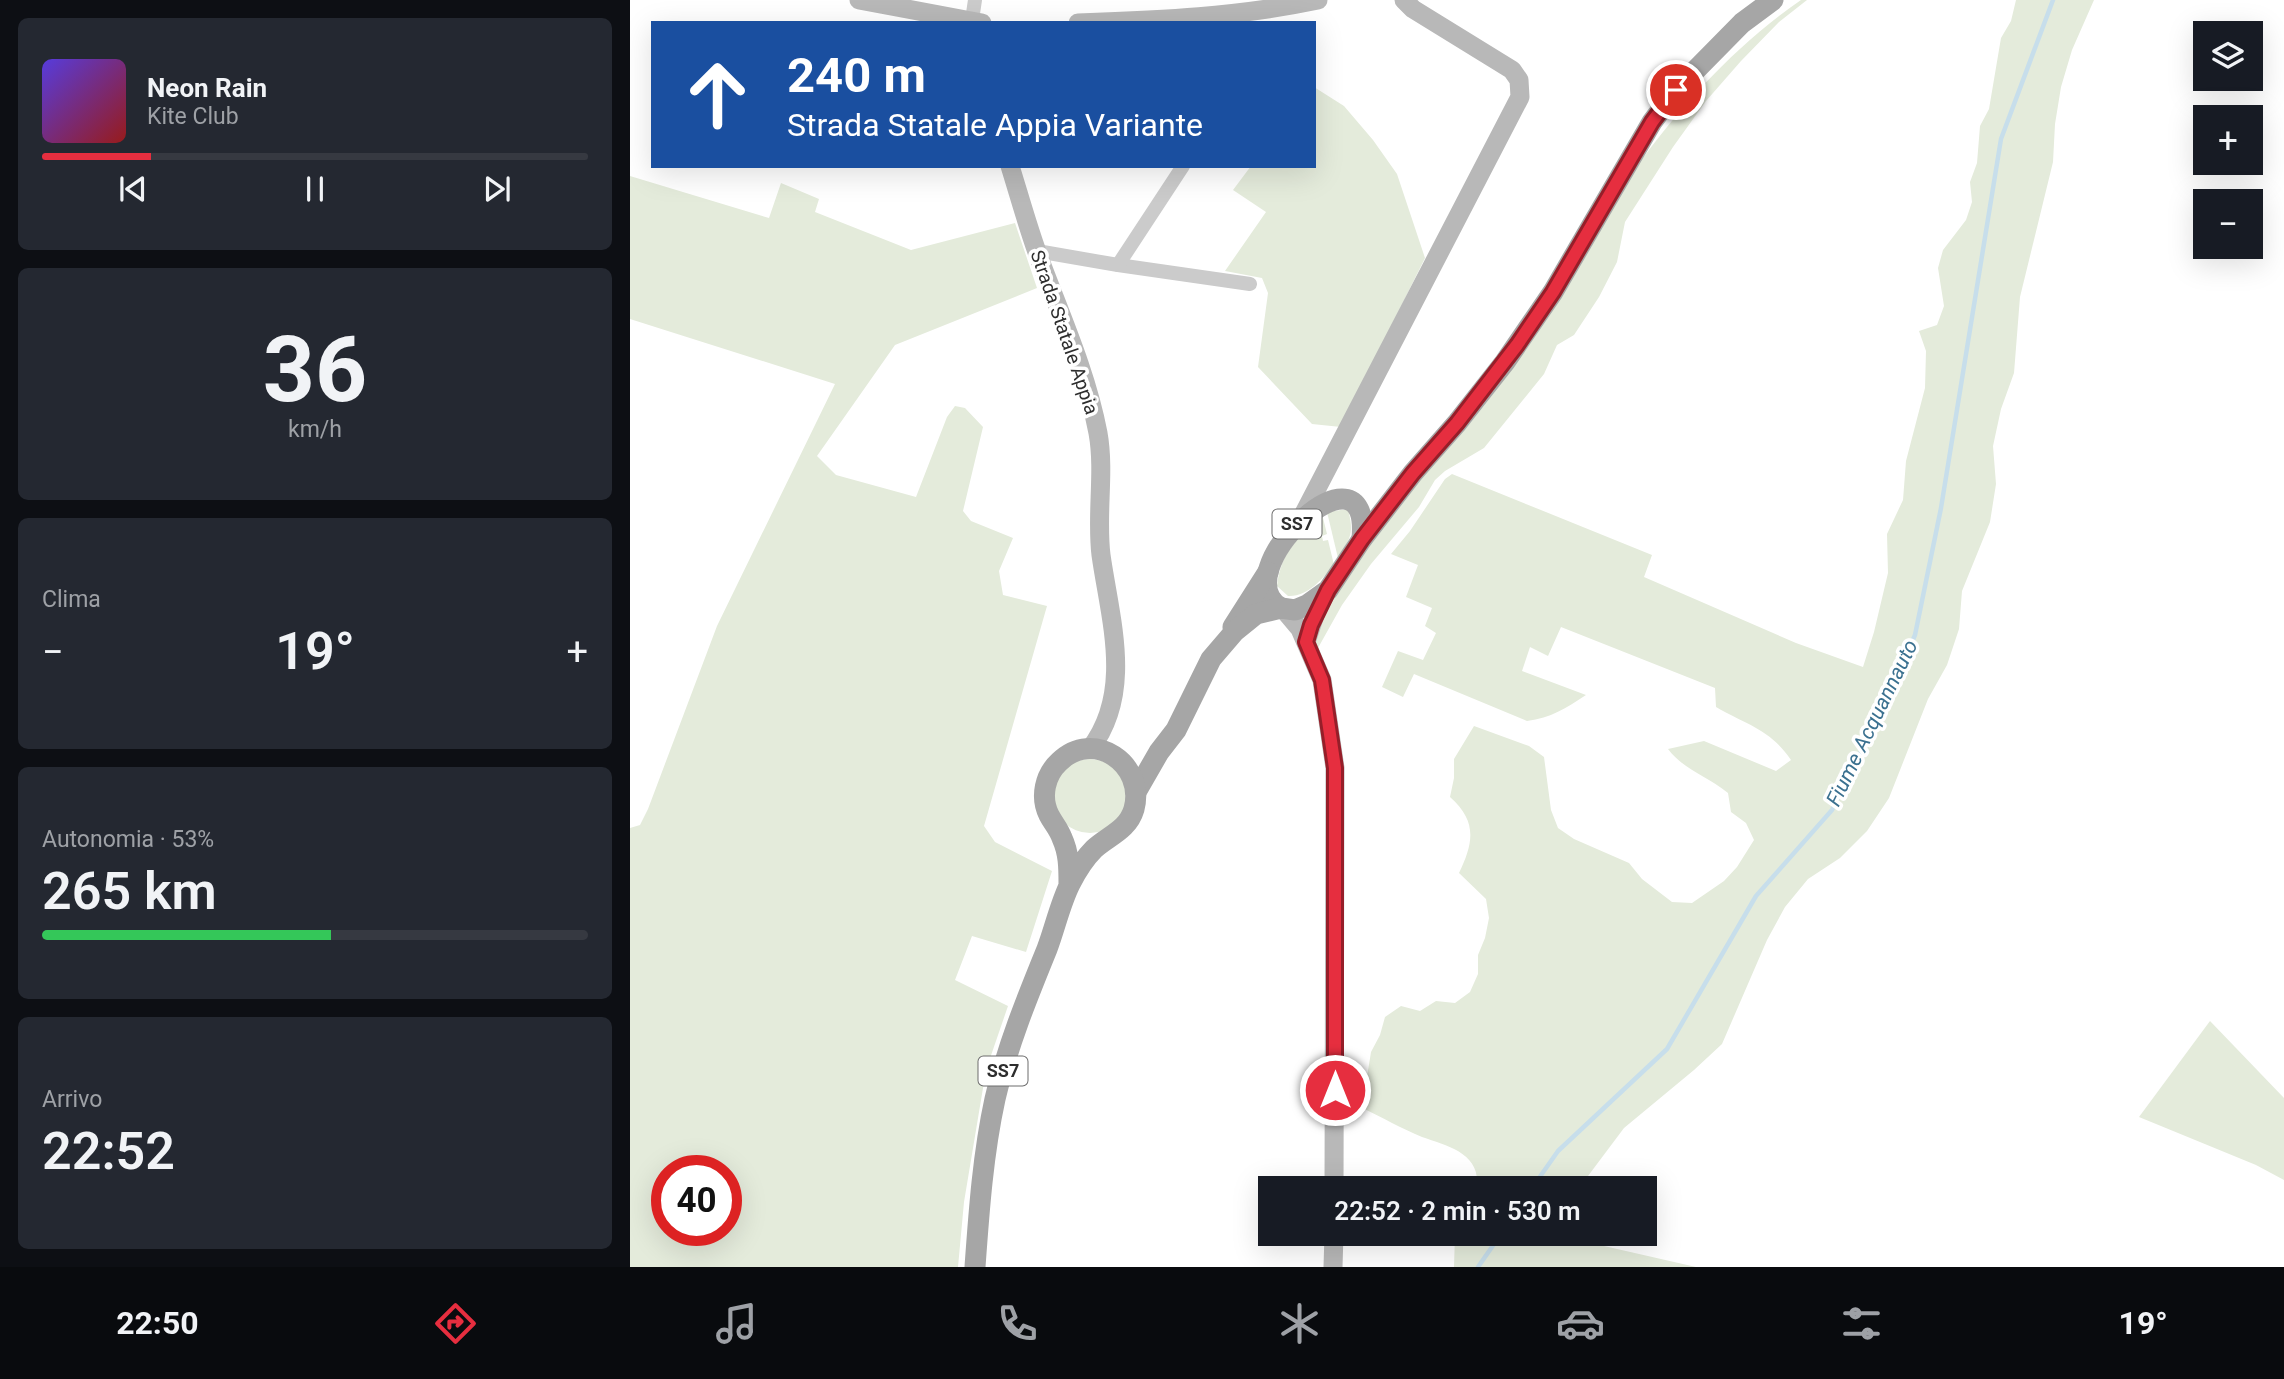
<!DOCTYPE html>
<html lang="it">
<meta charset="utf-8">
<style>
body{margin:0;font-family:Roboto,sans-serif;background:#242831;color:#f1f3f6;height:100vh;display:flex;flex-direction:column;font-size:26px;white-space:nowrap}
*{box-sizing:border-box;margin:0}
p{font-size:23px;color:#9ea1a6}
.icon{flex:none;width:38px;height:38px;fill:none;stroke:currentColor;stroke-width:2;stroke-linecap:round;stroke-linejoin:round}
.map{position:relative;flex:1;overflow:hidden}
.side{display:flex;flex-direction:column;gap:18px;padding:18px;background:#0d0f14;width:630px}
.side>*{flex:none}
.hud{position:absolute;left:21px;top:21px;width:665px;height:147px;border-radius:0px;box-shadow:0 7px 28px #0002;background:#1a4fa0;color:#fff;overflow:hidden}
.buttons{position:absolute;left:1563px;top:21px;display:grid;gap:14px}
.buttons a{display:grid;place-items:center;width:70px;height:70px;border-radius:0px;background:#171b24;box-shadow:0 7px 28px #0002;font-size:35px}
.speed{position:absolute;left:21px;top:1155px;display:flex;gap:14px;font-size:35px;font-weight:700;text-align:center}
.speed>*{display:grid;place-content:center;width:91px;height:91px;border-radius:50%;background:#171b24;box-shadow:0 7px 28px #0002;line-height:1}
.speed .limit{border:10px solid #d22;background:#fff;color:#111}
.pin{position:absolute;display:grid;place-items:center;width:60px;height:60px;color:#fff;margin:-30px;border:4px solid #fff;border-radius:50%;box-shadow:0 2px 7px #0007}
.me{position:absolute;width:77px;margin:-38px;rotate:0deg;stroke-linejoin:round;filter:drop-shadow(0 0 5px #0008)}
.turn{display:flex;align-items:center;gap:24px;height:147px;padding:0 21px;font-size:32px}
.turn .icon{width:91px;height:91px;stroke-width:2.5}
.turn b{display:block;font-size:49px;line-height:60px}
.big{font-size:52px;font-weight:600;line-height:1.1}
.side .card{flex:1;display:flex;flex-direction:column;justify-content:center;gap:10px;min-width:0;padding:0 24px;border-radius:10px;background:#242831}
.side .dial{align-items:center;gap:0}
.dial b{font-size:91px;line-height:1}
.song{display:flex;align-items:center;gap:21px}
.cover{width:84px;height:84px;border-radius:10px;background:linear-gradient(135deg,hsl(250 70% 55%),hsl(0 70% 35%))}
.played{height:7px;border-radius:4px;background:linear-gradient(90deg,#e62e3f 20%,#363941 20%)}
.keys{display:flex;justify-content:space-around;direction:ltr}
.heat{display:flex;justify-content:space-between;align-items:center;font-size:38px;direction:ltr}
.charge{height:10px;border-radius:5px;background:linear-gradient(90deg,#34c759 53%,#363941 0)}
.trip{position:absolute;left:628px;top:1176px;width:399px;height:70px;border-radius:0px;background:#171b24;box-shadow:0 7px 28px #0002;font-weight:600;line-height:70px;text-align:center}
.menu{display:flex;height:112px;justify-content:space-around;align-items:center;background:#090b0e;color:#9ea1a6}
.menu .icon{width:49px;height:49px}
.menu .active{color:#e62e3f}
.menu b{font-size:32px;color:#f1f3f6}
main{display:flex;flex:1;min-height:0}
.map>svg:first-child{display:block}
.green{fill:#e4ebdb;fill-rule:evenodd}
.lines{fill:none;stroke-linecap:round;stroke-linejoin:round}
.stream{stroke:#c7deeb;stroke-width:4.5}
.street{stroke:#cbcbcb;stroke-width:14}
.secondary{stroke:#b8b8b8;stroke-width:19}
.primary{stroke:#a6a6a6;stroke-width:21}
.route-casing{stroke:#961e29;stroke-width:18}
.route{stroke:#e62e3f;stroke-width:12}
.labels{text-anchor:middle;stroke-width:7;stroke-linejoin:round;paint-order:stroke}
.shield{fill:#fff;stroke:#6d6d6d;stroke-width:2}
.shield-label{font-size:18px;font-weight:bold;fill:#2e2e2e}
.street-label{font-size:19px;fill:#2e2e2e;stroke:#fff}
.water-label{font-size:21px;font-style:italic;fill:#3b7190;stroke:#fff}
</style>
<main>
<section class="side">
<div class="card">
<div class="song"><i class="cover"></i><div><b>Neon Rain</b><p>Kite Club</p></div></div>
<div class="played"></div>
<div class="keys"><svg class="icon" aria-label="previous" viewBox="0 0 24 24"><path d="M18 5L8 12l10 7zM5 5v14"/></svg><svg class="icon" aria-label="pause" viewBox="0 0 24 24"><path d="M8 5v14M16 5v14"/></svg><svg class="icon" aria-label="next" viewBox="0 0 24 24"><path d="M6 5l10 7-10 7zM19 5v14"/></svg></div>
</div>
<div class="card dial"><b>36</b><p>km/h</p></div>
<div class="card"><p>Clima</p>
<div class="heat"><a>−</a><b class="big">19°</b><a>+</a></div>
</div>
<div class="card"><p>Autonomia · 53%</p><b class="big">265 km</b><div class="charge"></div></div>
<div class="card"><p>Arrivo</p><b class="big">22:52</b></div>
</section>
<div class="map">
<svg width="1654" height="1267" viewBox="0 0 1654 1267">
<rect width="100%" height="100%" fill="#fff"/>
<!-- green -->
<g class="green">
<path d="M 1171,0 L 1177,0 L 1149,22 L 1111,61 L 1076,101 L 1043,147 L 995,222 L 987,262 L 969,297 L 944,335 L 927,345 L 914,374 L 854,448 L 815,471 L 805,480 L 789,507 L 741,564 L 712,605 L 688,648 L 685,643 C 689,631 691,618 696,608 C 738,525 812,464 866,390 C 903,341 937,289 968,235 C 982,212 992,188 1007,166 C 1053,103 1107,44 1171,0 Z"/>
<path d="M 1386,0 L 1464,0 L 1442,50 L 1431,87 L 1425,124 L 1423,162 L 1390,297 L 1384,373 L 1371,409 L 1363,446 L 1366,484 L 1360,522 L 1332,591 L 1329,629 L 1317,665 L 1298,699 L 1259,798 L 1237,831 L 1210,858 L 1178,879 L 1155,907 L 1137,940 L 1092,1044 L 1064,1070 L 994,1128 L 949,1188 L 847,1188 C 851,1153 818,1146 792,1137 C 772,1129 752,1117 732,1108 L 741,1052 L 750,1035 L 755,1017 L 771,1006 L 790,1011 L 806,1001 L 825,1003 L 840,992 L 848,974 L 848,955 L 855,938 L 859,918 L 856,899 L 829,873 C 844,842 847,821 820,797 L 824,778 L 824,759 L 844,726 L 899,746 L 914,757 L 921,810 L 928,828 L 944,839 L 999,863 L 1012,879 L 1042,902 L 1062,903 L 1094,881 L 1107,867 L 1124,840 L 1116,823 L 1101,812 L 1098,793 C 1076,775 1055,771 1038,749 L 1074,741 L 1146,771 L 1161,760 C 1140,729 1117,725 1086,707 L 1085,688 L 931,627 L 918,656 L 900,647 L 892,671 L 956,695 C 936,708 921,718 897,721 L 784,674 L 773,697 L 752,687 L 768,651 L 793,660 L 806,633 L 795,626 L 802,608 L 776,597 L 788,565 L 761,554 L 780,531 L 815,479 L 822,474 L 1022,555 L 1014,577 L 1166,643 L 1233,667 L 1244,632 L 1258,573 L 1257,534 L 1273,500 L 1276,461 L 1295,388 L 1296,351 L 1289,331 L 1307,325 L 1314,306 L 1308,268 L 1313,250 L 1336,220 L 1342,202 L 1340,182 L 1347,163 L 1350,126 L 1359,109 L 1371,38 L 1381,21 Z"/>
<path d="M 684,87 L 714,106 L 743,140 L 767,174 L 795,258 L 711,427 L 682,424 L 628,367 L 638,293 L 632,278 L 595,271 L 636,212 L 603,190 L 621,166 L 684,166 Z"/>
<path d="M 0,176 L 139,218 L 151,183 L 189,199 L 185,212 L 281,250 L 385,223 L 407,288 L 265,345 L 187,456 L 206,475 L 286,497 L 317,417 L 325,406 L 335,408 L 353,427 L 333,511 L 341,521 L 383,538 L 369,571 L 373,595 L 417,606 L 354,826 L 365,842 L 422,871 L 396,952 L 342,936 L 325,980 L 378,1006 L 356,1070 L 334,1202 L 328,1267 L 0,1267 L 0,828 L 10,825 L 18,809 L 87,626 L 205,384 L 0,319 ZM 37,1171 L 96,1171 L 96,1230 L 37,1230 Z"/>
<path d="M 718,509 C 724,533 721,538 708,558 L 697,512 Z"/>
<path d="M 692,514 L 697,534 L 692,536 L 693,541 L 698,540 L 704,565 C 692,579 678,597 658,596 L 647,586 C 651,550 669,539 692,514 Z"/>
<circle cx="460" cy="796" r="37"/>
<path d="M 1580,1021 L 1654,1098 L 1654,1180 L 1626,1165 L 1509,1117 Z"/>
<path d="M 825,1234 L 938,1234 L 939,1238 L 1066,1267 L 824,1267 Z"/>
</g>
<g class="lines">
<!-- stream -->
<g class="stream">
<path d="M 902,1188 L 928,1151 L 1037,1049 L 1126,896 L 1202,810 L 1257,699 L 1285,635 L 1311,508 L 1371,139 L 1423,0"/>
<path d="M 848,1267 L 871,1234"/>
</g>
<!-- street -->
<g class="street">
<path d="M 342,20 L 345,0"/>
<path d="M 407,251 L 488,265 L 620,284"/>
<path d="M 488,265 L 553,166"/>
</g>
<!-- secondary -->
<g class="secondary">
<path d="M 229,0 L 352,23"/>
<path d="M 448,23 C 531,20 607,17 688,0"/>
<path d="M 380,166 C 389,195 397,224 407,252 C 429,312 456,370 468,433 C 475,472 466,515 471,555 C 480,619 504,692 460,749"/>
<path d="M 671,519 L 890,97 L 889,80 L 882,70 L 783,9 L 774,0"/>
<path d="M 654,610 L 670,629 L 692,680 L 705,768 L 704,1188"/>
<path d="M 676,642 L 687,609 L 698,590"/>
<path d="M 703,1267 L 704,1234"/>
</g>
<!-- primary -->
<g class="primary">
<path d="M 651,608 C 590,575 741,430 732,539"/>
<path d="M 603,627 L 638,572"/>
<path d="M 506,792 L 529,752 L 546,730 L 581,659 L 605,631 L 626,614 L 651,608 L 665,610 L 677,605 L 698,590 L 732,539 L 783,473 L 827,423 L 875,362 L 923,292 L 1022,122 L 1046,90 L 1112,23 L 1143,0"/>
<path d="M 345,1267 C 349,1211 353,1154 365,1099 C 377,1047 397,998 417,949 C 425,928 430,904 440,884 C 446,872 454,859 464,849 C 478,836 498,830 504,809 C 516,764 463,728 429,762 C 415,775 410,797 419,815 C 423,823 429,829 432,838 C 439,853 439,868 439,884"/>
</g>
</g>
<g class="lines">
<!-- route casing -->
<g class="route-casing">
<path id="route" d="M 705,1090 L 705,768 L 692,680 L 676,642 L 681,625 L 698,590 L 732,539 L 783,473 L 827,423 L 887,345 L 923,292 L 1022,122 L 1046,90"/>
</g>
<!-- route -->
<use href="#route" class="route"/>
</g>
<g class="labels">
<!-- shield labels -->
<g class="shield">
<rect x="642.5" y="509.5" width="49" height="29" rx="5"/>
<rect x="348.5" y="1056.5" width="49" height="29" rx="5"/>
</g>
<g class="shield-label">
<text x="667" y="530">SS7</text>
<text x="373" y="1077">SS7</text>
</g>
<!-- street labels -->
<g class="street-label">
<text transform="translate(435 332) rotate(71)" y="7">Strada Statale Appia</text>
</g>
<!-- water labels -->
<g class="water-label">
<text transform="translate(1242 723) rotate(-64)" y="7">Fiume Acquannauto</text>
</g>
</g>
</svg>
<div class="buttons">
<a><svg class="icon" aria-label="layers" viewBox="0 0 24 24"><path d="M12 4l9 5-9 5-9-5zM3 14l9 5 9-5"/></svg></a>
<a>+</a>
<a>−</a>
</div>
<div class="speed"><div class="limit">40</div></div>
<div class="pin" style="left:1046px;top:90px;background:#d93025"><svg class="icon" aria-label="arrive" viewBox="0 0 24 24"><path d="M6 21V4h12l-3 4 3 4H6"/></svg></div>
<svg class="me" style="left:705px;top:1090px" viewBox="-20 -20 40 40"><circle r="17" fill="#e62e3f" stroke="#fff" stroke-width="3"/><path d="M0-11L8 9 0 5-8 9z" fill="#fff"/></svg>
<div class="trip">22:52 · 2 min · 530 m</div>
<div class="hud">
<div class="turn"><svg class="icon" aria-label="ahead" viewBox="0 0 24 24"><path d="M12 20V5M6 11l6-6 6 6"/></svg><div><b>240 m</b>Strada Statale Appia Variante</div></div>
</div>
</div>
</main>
<nav class="menu">
<b>22:50</b>
<svg class="icon active" aria-label="directions" viewBox="0 0 24 24"><path d="M12 3l9 9-9 9-9-9zM9 14v-3h6M13 9l2 2-2 2"/></svg>
<svg class="icon" aria-label="music" viewBox="0 0 24 24"><path d="M9 18V5l10-2v13"/><circle cx="6" cy="18" r="3"/><circle cx="16" cy="16" r="3"/></svg>
<svg class="icon" aria-label="phone" viewBox="0 0 24 24"><path d="M5 4h4l2 5-3 2q2 4 5 5l2-3 5 2v4C11 20 4 13 5 4z"/></svg>
<svg class="icon" aria-label="climate" viewBox="0 0 24 24"><path d="M12 3v18M4 7l16 10M4 17L20 7"/></svg>
<svg class="icon" aria-label="car" viewBox="0 0 24 24"><path d="M5 17H2v-5l4-1 3-4h7l3 4 3 1v5h-3M9 17h6M6 11h13"/><circle cx="7" cy="17" r="2"/><circle cx="17" cy="17" r="2"/></svg>
<svg class="icon" aria-label="filters" viewBox="0 0 24 24"><path d="M4 7h16M4 17h16"/><circle cx="9" cy="7" r="2"/><circle cx="15" cy="17" r="2"/></svg>
<b>19°</b>
</nav>
